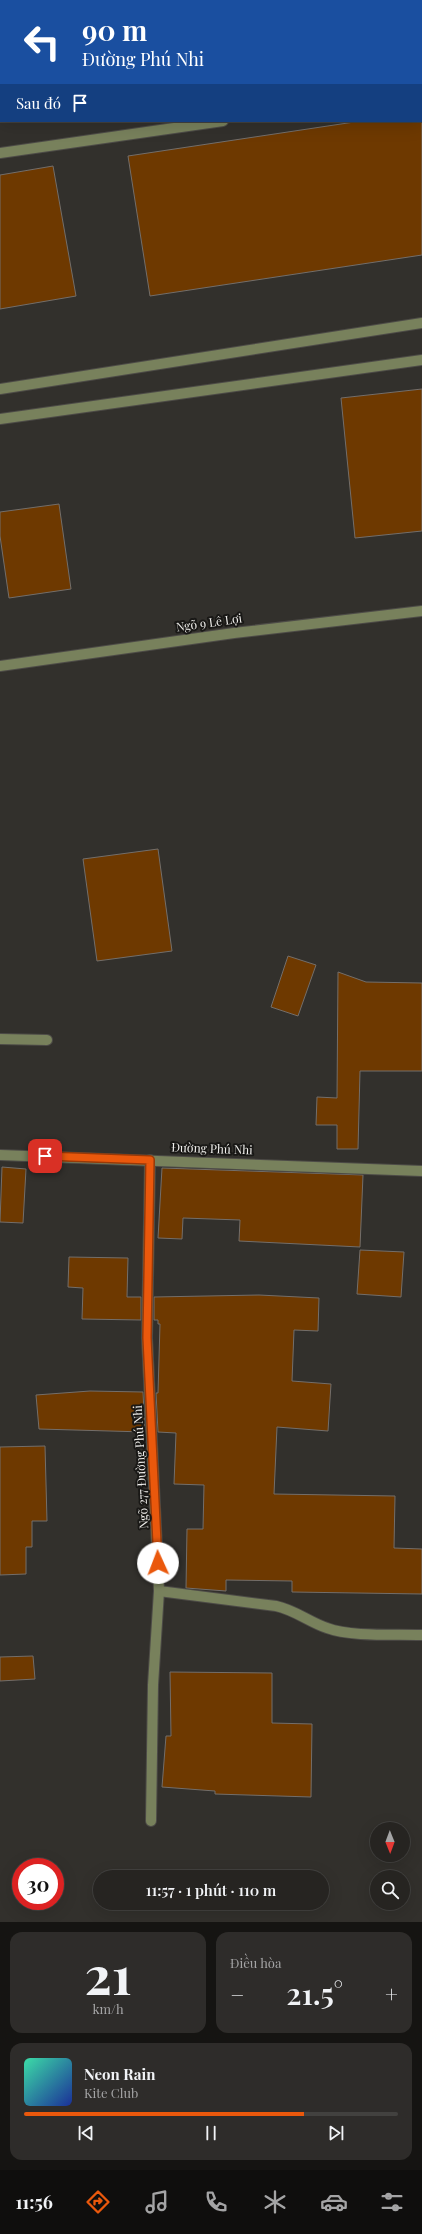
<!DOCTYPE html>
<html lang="vi">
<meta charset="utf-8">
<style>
body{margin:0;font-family:"Playfair Display",serif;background:#2e2c2a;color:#f1f3f6;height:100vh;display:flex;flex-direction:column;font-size:15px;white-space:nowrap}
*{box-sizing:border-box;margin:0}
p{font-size:13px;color:#a4a4a5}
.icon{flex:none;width:22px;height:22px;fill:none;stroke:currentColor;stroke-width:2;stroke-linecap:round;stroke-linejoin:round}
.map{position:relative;height:1922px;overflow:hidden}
.panel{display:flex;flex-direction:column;gap:10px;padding:10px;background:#151412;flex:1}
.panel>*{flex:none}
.hud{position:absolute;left:0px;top:0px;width:422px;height:122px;box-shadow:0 4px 16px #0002,0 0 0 1px #42413f;background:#1a4fa0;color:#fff;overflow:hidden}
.needle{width:26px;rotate:179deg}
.fabs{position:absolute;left:370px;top:1822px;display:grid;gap:8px}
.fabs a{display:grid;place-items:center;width:40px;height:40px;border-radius:50%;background:#262421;box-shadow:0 4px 16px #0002,0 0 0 1px #42413f;font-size:20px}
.speed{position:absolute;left:12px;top:1858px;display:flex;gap:8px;font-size:20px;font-weight:700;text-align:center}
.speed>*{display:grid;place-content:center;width:52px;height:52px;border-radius:50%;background:#262421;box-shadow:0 4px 16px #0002,0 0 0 1px #42413f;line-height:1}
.speed .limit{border:6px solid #d22;background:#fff;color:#111}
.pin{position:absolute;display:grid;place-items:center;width:34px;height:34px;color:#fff;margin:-17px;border-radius:8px;box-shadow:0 2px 6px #0006}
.me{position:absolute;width:44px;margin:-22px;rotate:358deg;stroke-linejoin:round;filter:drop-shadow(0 0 3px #0008)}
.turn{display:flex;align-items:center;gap:14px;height:84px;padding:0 16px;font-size:18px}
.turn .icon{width:52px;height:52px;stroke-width:2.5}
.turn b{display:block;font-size:28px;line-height:34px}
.then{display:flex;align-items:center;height:38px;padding:0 16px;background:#0003;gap:8px;font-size:15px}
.big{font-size:30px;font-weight:600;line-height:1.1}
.panel .tile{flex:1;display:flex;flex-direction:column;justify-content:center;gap:6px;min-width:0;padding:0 14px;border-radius:12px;background:#2e2c2a}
.panel .dial{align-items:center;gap:0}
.dial b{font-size:52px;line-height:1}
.song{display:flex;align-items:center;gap:12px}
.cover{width:48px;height:48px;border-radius:6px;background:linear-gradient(135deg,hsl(160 70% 55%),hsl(230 70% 35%))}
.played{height:4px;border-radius:2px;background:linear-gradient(90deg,#ea580c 75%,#42413f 75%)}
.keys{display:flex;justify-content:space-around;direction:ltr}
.heat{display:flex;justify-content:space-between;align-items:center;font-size:22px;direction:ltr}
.panel .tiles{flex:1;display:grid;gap:10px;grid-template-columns:1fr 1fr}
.tile:last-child{grid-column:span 2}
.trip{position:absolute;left:93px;top:1870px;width:236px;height:40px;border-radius:20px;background:#262421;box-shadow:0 4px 16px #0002,0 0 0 1px #42413f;font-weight:600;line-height:40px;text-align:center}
.tabs{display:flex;height:64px;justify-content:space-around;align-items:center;background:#0f0e0d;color:#a4a4a5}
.tabs .icon{width:28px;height:28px}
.tabs .current{color:#ea580c}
.tabs b{font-size:18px;color:#f1f3f6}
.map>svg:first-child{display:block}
.building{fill:#6e3900;stroke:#736e6a}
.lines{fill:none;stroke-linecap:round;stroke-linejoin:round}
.minor-casing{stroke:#4d4b47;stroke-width:12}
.minor{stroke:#78815c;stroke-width:10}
.route-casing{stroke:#983908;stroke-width:10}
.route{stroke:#ea580c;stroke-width:7}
.labels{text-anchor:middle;stroke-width:4;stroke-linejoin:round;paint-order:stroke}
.street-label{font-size:12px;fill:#f0efec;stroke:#191816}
</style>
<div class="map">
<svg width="422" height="1922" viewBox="0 0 422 1922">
<rect width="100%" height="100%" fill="#32302c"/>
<!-- building -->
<g class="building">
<path d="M 361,121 L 422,121 L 422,255 L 150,296 L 128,156 Z"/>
<path d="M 53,166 L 76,296 L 0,309 L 0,175 Z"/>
<path d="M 422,389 L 422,531 L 355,538 L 341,398 Z"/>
<path d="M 59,504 L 71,589 L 9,598 L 0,536 L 0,512 Z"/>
<path d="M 158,849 L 172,951 L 97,961 L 83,859 Z"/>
<path d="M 288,956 L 316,965 L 298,1016 L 271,1007 Z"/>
<path d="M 338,972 L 366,982 L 422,983 L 422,1071 L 360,1071 L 358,1149 L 337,1149 L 337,1125 L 316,1125 L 317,1097 L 337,1098 Z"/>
<path d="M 2,1167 L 26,1169 L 23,1223 L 0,1222 Z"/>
<path d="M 162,1168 L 363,1175 L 360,1247 L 239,1241 L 240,1220 L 183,1218 L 182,1239 L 158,1238 Z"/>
<path d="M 360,1250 L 404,1252 L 401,1297 L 357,1294 Z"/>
<path d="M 69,1257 L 128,1258 L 127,1297 L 141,1297 L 141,1320 L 82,1319 L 83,1288 L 68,1287 Z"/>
<path d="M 259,1295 L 319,1298 L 318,1331 L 294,1330 L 292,1381 L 331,1384 L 328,1431 L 277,1427 L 274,1494 L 395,1496 L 394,1548 L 422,1549 L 422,1594 L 292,1592 L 292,1581 L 226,1580 L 226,1591 L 186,1588 L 187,1529 L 203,1529 L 204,1485 L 174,1484 L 176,1433 L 158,1432 L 156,1393 L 158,1393 L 160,1324 L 158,1324 L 158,1320 L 154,1320 L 154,1297 Z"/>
<path d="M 90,1391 L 143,1392 L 145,1432 L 39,1429 L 36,1395 Z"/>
<path d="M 45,1446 L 47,1521 L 32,1521 L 32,1547 L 26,1547 L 26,1574 L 0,1575 L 0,1447 Z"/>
<path d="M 33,1656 L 35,1679 L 0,1681 L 0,1657 Z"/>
<path d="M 170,1672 L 272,1673 L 272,1723 L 312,1724 L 311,1797 L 215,1794 L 215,1791 L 162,1787 L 166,1736 L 171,1736 Z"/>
</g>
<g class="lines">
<!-- minor casing -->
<g class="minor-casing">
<g id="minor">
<path d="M 421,21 L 422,21"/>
<path d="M 0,80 L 1,79"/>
<path d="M 421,93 L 422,93"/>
<path d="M 0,153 L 223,121"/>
<path d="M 0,389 L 422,323"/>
<path d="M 0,419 L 422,360"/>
<path d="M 0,666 L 234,633 L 422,611"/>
<path d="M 0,1039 L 47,1040"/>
<path d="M 0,1155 L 422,1171"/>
<path d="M 150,1160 L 147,1338 L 159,1591 L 153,1685 L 151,1821"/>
<path d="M 159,1591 L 276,1606 C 295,1610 309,1622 327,1628 C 351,1637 395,1634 422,1635"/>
</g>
</g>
<!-- minor -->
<use href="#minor" class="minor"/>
</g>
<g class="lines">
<!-- route casing -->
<g class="route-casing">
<path id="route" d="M 45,1156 L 150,1160 L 147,1338 L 158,1563"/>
</g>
<!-- route -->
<use href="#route" class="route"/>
</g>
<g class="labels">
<!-- street labels -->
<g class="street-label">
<text transform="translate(209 623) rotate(-8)" y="4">Ngõ 9 Lê Lợi</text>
<text transform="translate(212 1149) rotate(2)" y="4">Đường Phú Nhi</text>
<text transform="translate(141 1467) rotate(-93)" y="4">Ngõ 277 Đường Phú Nhi</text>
</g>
</g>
</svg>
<div class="fabs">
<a><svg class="needle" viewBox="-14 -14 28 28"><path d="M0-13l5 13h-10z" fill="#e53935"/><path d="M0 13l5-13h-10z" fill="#a4a4a5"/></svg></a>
<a><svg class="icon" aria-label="search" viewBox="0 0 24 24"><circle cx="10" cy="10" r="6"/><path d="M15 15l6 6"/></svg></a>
</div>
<div class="speed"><div class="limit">30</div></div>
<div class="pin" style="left:45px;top:1156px;background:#d93025"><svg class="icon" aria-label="arrive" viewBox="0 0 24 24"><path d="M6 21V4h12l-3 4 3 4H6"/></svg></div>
<svg class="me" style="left:158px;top:1563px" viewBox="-20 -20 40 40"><circle r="19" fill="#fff"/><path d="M0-13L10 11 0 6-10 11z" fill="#ea580c"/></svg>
<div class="trip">11:57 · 1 phút · 110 m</div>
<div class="hud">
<div class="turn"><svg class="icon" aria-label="left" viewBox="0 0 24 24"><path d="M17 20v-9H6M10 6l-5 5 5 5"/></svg><div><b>90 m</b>Đường Phú Nhi</div></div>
<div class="then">Sau đó<svg class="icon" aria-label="arrive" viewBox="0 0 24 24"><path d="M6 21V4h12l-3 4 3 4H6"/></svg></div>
</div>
</div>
<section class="panel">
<div class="tiles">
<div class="tile dial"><b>21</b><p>km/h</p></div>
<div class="tile"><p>Điều hòa</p>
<div class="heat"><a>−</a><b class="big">21.5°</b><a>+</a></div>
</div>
<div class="tile">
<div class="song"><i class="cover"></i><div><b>Neon Rain</b><p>Kite Club</p></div></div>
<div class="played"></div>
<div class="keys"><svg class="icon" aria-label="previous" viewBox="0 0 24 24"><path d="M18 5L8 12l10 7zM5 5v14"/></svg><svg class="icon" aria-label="pause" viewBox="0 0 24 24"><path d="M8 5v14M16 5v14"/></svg><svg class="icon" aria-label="next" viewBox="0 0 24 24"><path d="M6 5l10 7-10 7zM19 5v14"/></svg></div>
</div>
</div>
</section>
<nav class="tabs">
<b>11:56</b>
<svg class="icon current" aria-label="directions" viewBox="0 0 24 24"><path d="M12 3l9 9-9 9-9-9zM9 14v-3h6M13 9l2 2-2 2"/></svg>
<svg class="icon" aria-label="music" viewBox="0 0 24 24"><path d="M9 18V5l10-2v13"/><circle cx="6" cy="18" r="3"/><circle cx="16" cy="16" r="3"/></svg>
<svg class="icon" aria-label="phone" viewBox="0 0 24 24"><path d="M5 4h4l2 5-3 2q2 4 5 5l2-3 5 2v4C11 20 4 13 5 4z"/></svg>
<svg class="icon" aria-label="climate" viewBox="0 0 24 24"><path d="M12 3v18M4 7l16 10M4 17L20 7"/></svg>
<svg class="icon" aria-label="car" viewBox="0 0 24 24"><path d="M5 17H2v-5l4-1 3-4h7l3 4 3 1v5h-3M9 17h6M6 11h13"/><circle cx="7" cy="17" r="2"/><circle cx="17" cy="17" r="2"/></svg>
<svg class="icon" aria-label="filters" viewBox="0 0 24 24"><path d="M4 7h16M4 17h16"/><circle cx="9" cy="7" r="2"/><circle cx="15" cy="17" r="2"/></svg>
</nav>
